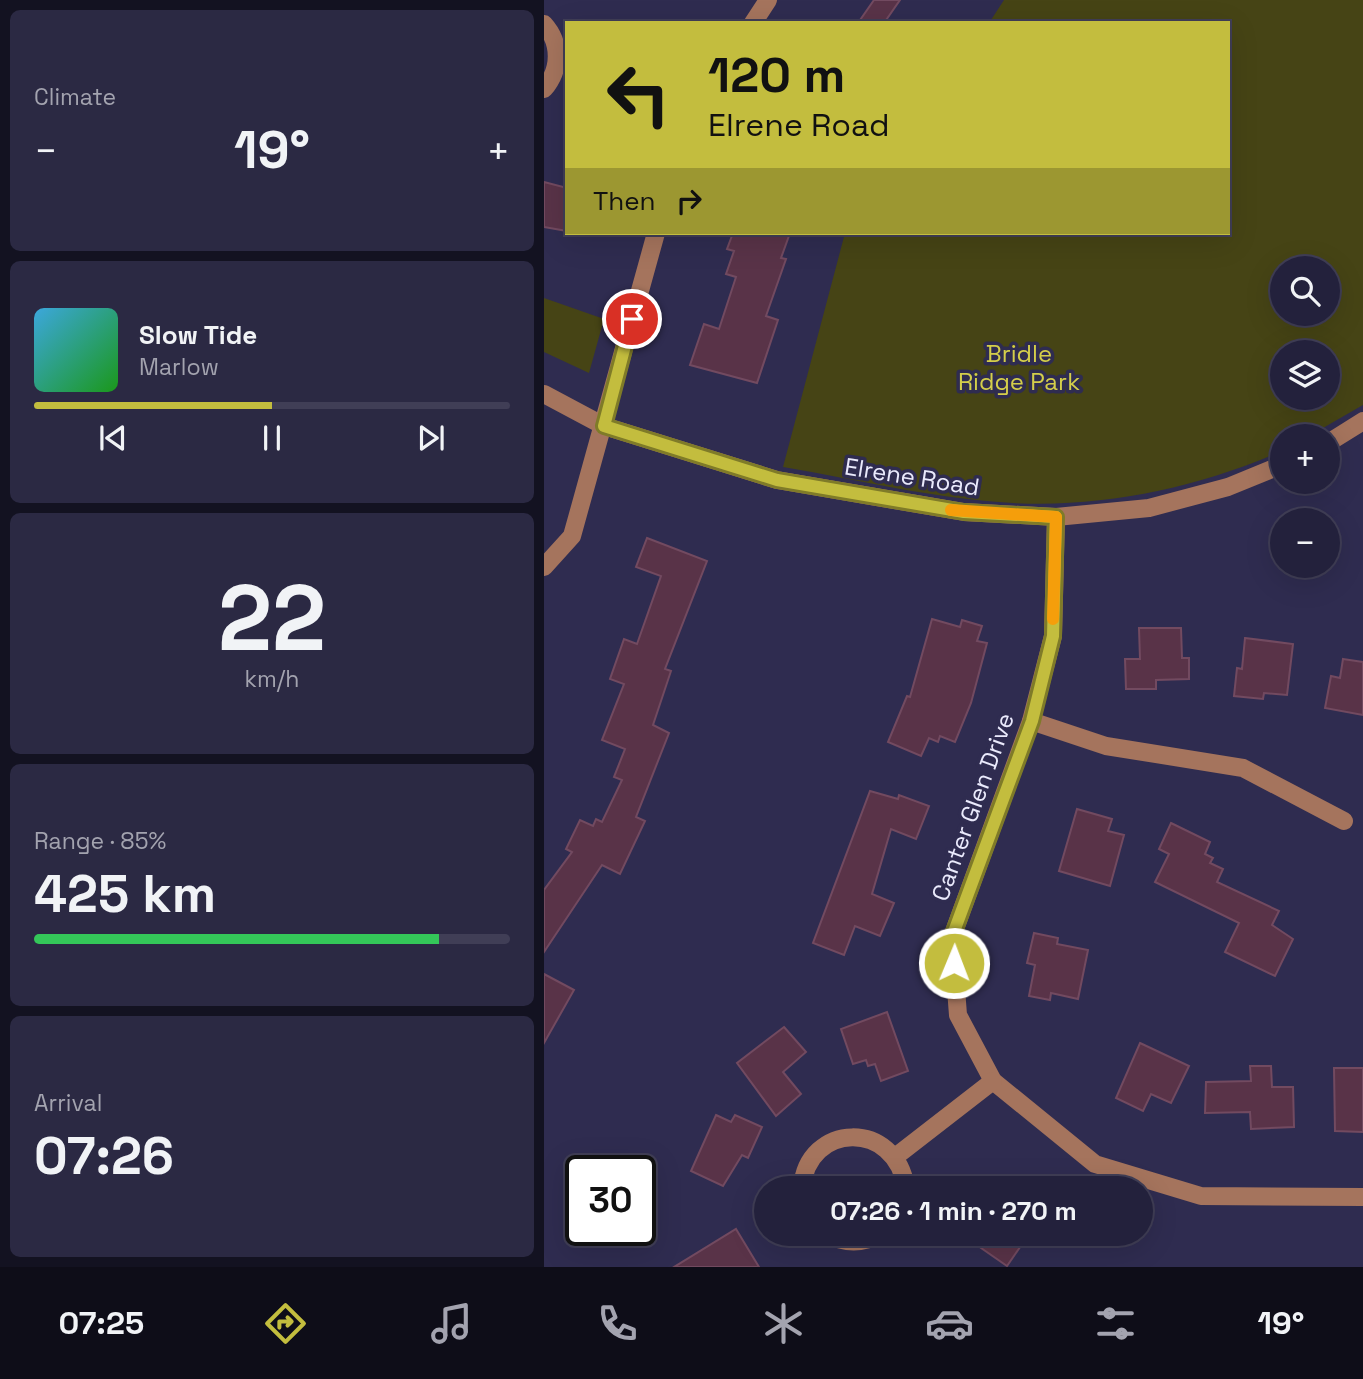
<!DOCTYPE html>
<meta charset="utf-8">
<style>
body{margin:0;font-family:"Space Grotesk",sans-serif;background:#2b2943;color:#f1f3f6;height:100vh;display:flex;flex-direction:column;font-size:26px;white-space:nowrap}
*{box-sizing:border-box;margin:0}
p{font-size:23px;color:#a3a3af}
.icon{flex:none;width:38px;height:38px;fill:none;stroke:currentColor;stroke-width:2;stroke-linecap:round;stroke-linejoin:round}
.map{position:relative;flex:1;overflow:hidden}
.sheet{display:flex;flex-direction:column;gap:10px;padding:10px;background:#131221;width:544px}
.sheet>*{flex:none}
.guide{position:absolute;left:21px;top:21px;width:665px;height:214px;border-radius:0px;box-shadow:0 7px 28px #0002,0 0 0 2px #403e56;background:#c3bd3e;color:#111;overflow:hidden}
.fabs{position:absolute;left:726px;top:256px;display:grid;gap:14px}
.fabs a{display:grid;place-items:center;width:70px;height:70px;border-radius:50%;background:#23213c;box-shadow:0 7px 28px #0002,0 0 0 2px #403e56;font-size:35px}
.speed{position:absolute;left:21px;top:1155px;display:flex;gap:14px;font-size:35px;font-weight:700;text-align:center}
.speed>*{display:grid;place-content:center;width:91px;height:91px;border-radius:50%;background:#23213c;box-shadow:0 7px 28px #0002,0 0 0 2px #403e56;line-height:1}
.speed .limit{border:4px solid #111;border-radius:10px;background:#fff;color:#111}
.pin{position:absolute;display:grid;place-items:center;width:60px;height:60px;color:#fff;margin:-30px;border:4px solid #fff;border-radius:50%;box-shadow:0 2px 7px #0007}
.me{position:absolute;width:77px;margin:-38px;rotate:1deg;stroke-linejoin:round;filter:drop-shadow(0 0 5px #0008)}
.turn{display:flex;align-items:center;gap:24px;height:147px;padding:0 28px;font-size:32px}
.turn .icon{width:91px;height:91px;stroke-width:2.5}
.turn b{display:block;font-size:49px;line-height:60px}
.then{display:flex;align-items:center;height:66px;padding:0 28px;background:#0003;gap:14px;font-size:26px}
.big{font-size:52px;font-weight:600;line-height:1.1}
.sheet .tile{flex:1;display:flex;flex-direction:column;justify-content:center;gap:10px;min-width:0;padding:0 24px;border-radius:10px;background:#2b2943}
.sheet .dial{align-items:center;gap:0}
.dial b{font-size:91px;line-height:1}
.song{display:flex;align-items:center;gap:21px}
.cover{width:84px;height:84px;border-radius:10px;background:linear-gradient(135deg,hsl(200 70% 55%),hsl(120 70% 35%))}
.played{height:7px;border-radius:4px;background:linear-gradient(90deg,#c3bd3e 50%,#403e56 50%)}
.keys{display:flex;justify-content:space-around;direction:ltr}
.heat{display:flex;justify-content:space-between;align-items:center;font-size:38px;direction:ltr}
.charge{height:10px;border-radius:5px;background:linear-gradient(90deg,#34c759 85%,#403e56 0)}
.trip{position:absolute;left:210px;top:1176px;width:399px;height:70px;border-radius:35px;background:#23213c;box-shadow:0 7px 28px #0002,0 0 0 2px #403e56;font-weight:600;line-height:70px;text-align:center}
.menu{display:flex;height:112px;justify-content:space-around;align-items:center;background:#0e0d18;color:#a3a3af}
.menu .icon{width:49px;height:49px}
.menu .selected{color:#c3bd3e}
.menu b{font-size:32px;color:#f1f3f6}
main{display:flex;flex:1;min-height:0}
.map>svg:first-child{display:block}
.green{fill:#464415;fill-rule:evenodd}
.building{fill:#593348;stroke:#724a60;stroke-width:2}
.lines{fill:none;stroke-linecap:round;stroke-linejoin:round}
.minor{stroke:#a5745d;stroke-width:18}
.route-casing{stroke:#7f7b28;stroke-width:18}
.route{stroke:#c3bd3e;stroke-width:12}
.slow{stroke:#f59e0b;stroke-width:12}
.labels{text-anchor:middle;stroke-width:7;stroke-linejoin:round;paint-order:stroke}
.park-label{font-size:24px;fill:#d4ce4a;stroke:#2f2c50}
.street-label{font-size:24px;fill:#eaeafc;stroke:#2f2c50}
</style>
<main>
<section class="sheet">
<div class="tile"><p>Climate</p>
<div class="heat"><a>−</a><b class="big">19°</b><a>+</a></div>
</div>
<div class="tile">
<div class="song"><i class="cover"></i><div><b>Slow Tide</b><p>Marlow</p></div></div>
<div class="played"></div>
<div class="keys"><svg class="icon" aria-label="previous" viewBox="0 0 24 24"><path d="M18 5L8 12l10 7zM5 5v14"/></svg><svg class="icon" aria-label="pause" viewBox="0 0 24 24"><path d="M8 5v14M16 5v14"/></svg><svg class="icon" aria-label="next" viewBox="0 0 24 24"><path d="M6 5l10 7-10 7zM19 5v14"/></svg></div>
</div>
<div class="tile dial"><b>22</b><p>km/h</p></div>
<div class="tile"><p>Range · 85%</p><b class="big">425 km</b><div class="charge"></div></div>
<div class="tile"><p>Arrival</p><b class="big">07:26</b></div>
</section>
<div class="map">
<svg width="819" height="1267" viewBox="0 0 819 1267">
<rect width="100%" height="100%" fill="#2f2c50"/>
<!-- green -->
<g class="green">
<path d="M 460,0 L 819,0 L 819,405 L 765,436 L 738,436 L 738,451 C 656,487 560,508 469,503 C 392,499 315,480 239,467 L 301,233 L 684,233 L 684,23 L 445,23 ZM 738,268 L 784,268 L 784,313 L 738,313 ZM 738,352 L 784,352 L 784,397 L 738,397 Z"/>
<path d="M 0,298 L 60,319 L 45,373 L 0,352 Z"/>
</g>
<!-- building -->
<g class="building">
<path d="M 330,0 L 356,0 L 340,23 L 314,23 Z"/>
<path d="M 0,182 L 23,188 L 23,231 L 0,227 Z"/>
<path d="M 189,233 L 246,233 L 237,258 L 242,259 L 222,316 L 234,320 L 213,383 L 146,365 L 160,324 L 175,329 L 192,277 L 182,274 L 190,251 L 183,249 Z"/>
<path d="M 103,538 L 163,561 L 121,669 L 127,671 L 109,725 L 125,733 L 92,817 L 101,821 L 76,874 L 58,865 L 0,952 L 0,890 L 28,852 L 22,849 L 36,820 L 49,826 L 52,819 L 58,822 L 78,780 L 70,777 L 81,749 L 58,740 L 80,684 L 66,679 L 80,639 L 93,644 L 117,576 L 92,567 Z"/>
<path d="M 388,619 L 416,627 L 418,620 L 438,626 L 433,641 L 443,643 L 427,703 L 411,742 L 396,736 L 394,742 L 385,738 L 377,756 L 344,742 L 363,696 L 366,697 Z"/>
<path d="M 595,628 L 637,628 L 638,658 L 645,658 L 645,679 L 612,680 L 612,689 L 582,689 L 581,659 L 596,659 Z"/>
<path d="M 701,638 L 749,644 L 743,695 L 720,693 L 719,699 L 690,696 L 693,668 L 698,669 Z"/>
<path d="M 799,659 L 819,662 L 819,715 L 781,708 L 787,676 L 796,678 Z"/>
<path d="M 326,791 L 354,799 L 355,795 L 385,806 L 372,839 L 347,829 L 328,894 L 350,903 L 336,936 L 311,926 L 300,955 L 269,943 Z"/>
<path d="M 533,809 L 568,819 L 564,831 L 580,835 L 566,886 L 515,871 Z"/>
<path d="M 627,823 L 666,842 L 661,854 L 669,858 L 666,863 L 679,869 L 673,882 L 735,911 L 728,925 L 749,939 L 731,976 L 681,952 L 695,923 L 611,882 L 625,854 L 615,849 Z"/>
<path d="M 490,933 L 514,938 L 513,944 L 544,950 L 534,999 L 507,993 L 506,1000 L 485,996 L 491,965 L 483,963 Z"/>
<path d="M 0,974 L 30,990 L 0,1043 Z"/>
<path d="M 343,1012 L 364,1071 L 337,1081 L 331,1064 L 324,1066 L 322,1060 L 309,1064 L 297,1029 Z"/>
<path d="M 240,1027 L 262,1052 L 239,1072 L 257,1094 L 232,1116 L 193,1063 Z"/>
<path d="M 596,1043 L 645,1066 L 627,1103 L 607,1094 L 599,1111 L 572,1098 Z"/>
<path d="M 706,1066 L 727,1066 L 728,1087 L 749,1087 L 750,1127 L 707,1129 L 706,1112 L 661,1113 L 662,1082 L 707,1081 Z"/>
<path d="M 790,1068 L 819,1068 L 819,1132 L 791,1131 Z"/>
<path d="M 172,1115 L 187,1122 L 191,1115 L 218,1127 L 204,1158 L 198,1155 L 179,1186 L 147,1171 Z"/>
<path d="M 192,1229 L 215,1267 L 130,1267 Z"/>
<path d="M 417,1234 L 485,1234 L 463,1266 Z"/>
</g>
<g class="lines">
<!-- minor -->
<g class="minor">
<path d="M 209,23 L 224,0"/>
<path d="M 0,24 C 17,43 17,69 0,89"/>
<path d="M 0,394 L 60,426 L 233,480 L 420,512 L 512,517 L 605,508 L 684,487 L 738,465"/>
<path d="M 784,443 L 819,421"/>
<path d="M 512,517 L 509,636 L 487,721 L 408,937 L 414,1015 L 449,1081 L 551,1164 L 657,1196 L 819,1197"/>
<path d="M 0,567 L 28,536 L 112,233"/>
<path d="M 487,721 L 562,746 L 699,768 L 800,821"/>
<path d="M 351,1157 L 449,1081"/>
<path d="M 258,1188 C 263,1122 352,1119 362,1188"/>
<path d="M 282,1234 C 301,1244 318,1244 338,1234"/>
</g>
</g>
<g class="lines">
<!-- route casing -->
<g class="route-casing">
<path id="route" d="M 88,319 L 60,426 L 233,480 L 420,512 L 512,517 L 509,636 L 488,721 L 408,937 L 410,963"/>
</g>
<!-- route -->
<use href="#route" class="route"/>
<!-- slow -->
<path class="slow" d="M 407,510 L 512,517 L 509,619"/>
</g>
<g class="labels">
<!-- park labels -->
<g class="park-label">
<text x="475" y="362">Bridle<tspan x="475" dy="28">Ridge Park</tspan></text>
</g>
<!-- street labels -->
<g class="street-label">
<text transform="translate(368 477) rotate(9)" y="8">Elrene Road</text>
<text transform="translate(429 807) rotate(-70)" y="8">Canter Glen Drive</text>
</g>
</g>
</svg>
<div class="fabs">
<a><svg class="icon" aria-label="search" viewBox="0 0 24 24"><circle cx="10" cy="10" r="6"/><path d="M15 15l6 6"/></svg></a>
<a><svg class="icon" aria-label="layers" viewBox="0 0 24 24"><path d="M12 4l9 5-9 5-9-5zM3 14l9 5 9-5"/></svg></a>
<a>+</a>
<a>−</a>
</div>
<div class="speed"><div class="limit">30</div></div>
<div class="pin" style="left:88px;top:319px;background:#d93025"><svg class="icon" aria-label="arrive" viewBox="0 0 24 24"><path d="M6 21V4h12l-3 4 3 4H6"/></svg></div>
<svg class="me" style="left:410px;top:963px" viewBox="-20 -20 40 40"><circle r="17" fill="#c3bd3e" stroke="#fff" stroke-width="3"/><path d="M0-11L8 9 0 5-8 9z" fill="#fff"/></svg>
<div class="trip">07:26 · 1 min · 270 m</div>
<div class="guide">
<div class="turn"><svg class="icon" aria-label="left" viewBox="0 0 24 24"><path d="M17 20v-9H6M10 6l-5 5 5 5"/></svg><div><b>120 m</b>Elrene Road</div></div>
<div class="then">Then<svg class="icon" aria-label="right" viewBox="0 0 24 24"><path d="M7 20v-9h11M14 6l5 5-5 5"/></svg></div>
</div>
</div>
</main>
<nav class="menu">
<b>07:25</b>
<svg class="icon selected" aria-label="directions" viewBox="0 0 24 24"><path d="M12 3l9 9-9 9-9-9zM9 14v-3h6M13 9l2 2-2 2"/></svg>
<svg class="icon" aria-label="music" viewBox="0 0 24 24"><path d="M9 18V5l10-2v13"/><circle cx="6" cy="18" r="3"/><circle cx="16" cy="16" r="3"/></svg>
<svg class="icon" aria-label="phone" viewBox="0 0 24 24"><path d="M5 4h4l2 5-3 2q2 4 5 5l2-3 5 2v4C11 20 4 13 5 4z"/></svg>
<svg class="icon" aria-label="climate" viewBox="0 0 24 24"><path d="M12 3v18M4 7l16 10M4 17L20 7"/></svg>
<svg class="icon" aria-label="car" viewBox="0 0 24 24"><path d="M5 17H2v-5l4-1 3-4h7l3 4 3 1v5h-3M9 17h6M6 11h13"/><circle cx="7" cy="17" r="2"/><circle cx="17" cy="17" r="2"/></svg>
<svg class="icon" aria-label="filters" viewBox="0 0 24 24"><path d="M4 7h16M4 17h16"/><circle cx="9" cy="7" r="2"/><circle cx="15" cy="17" r="2"/></svg>
<b>19°</b>
</nav>
